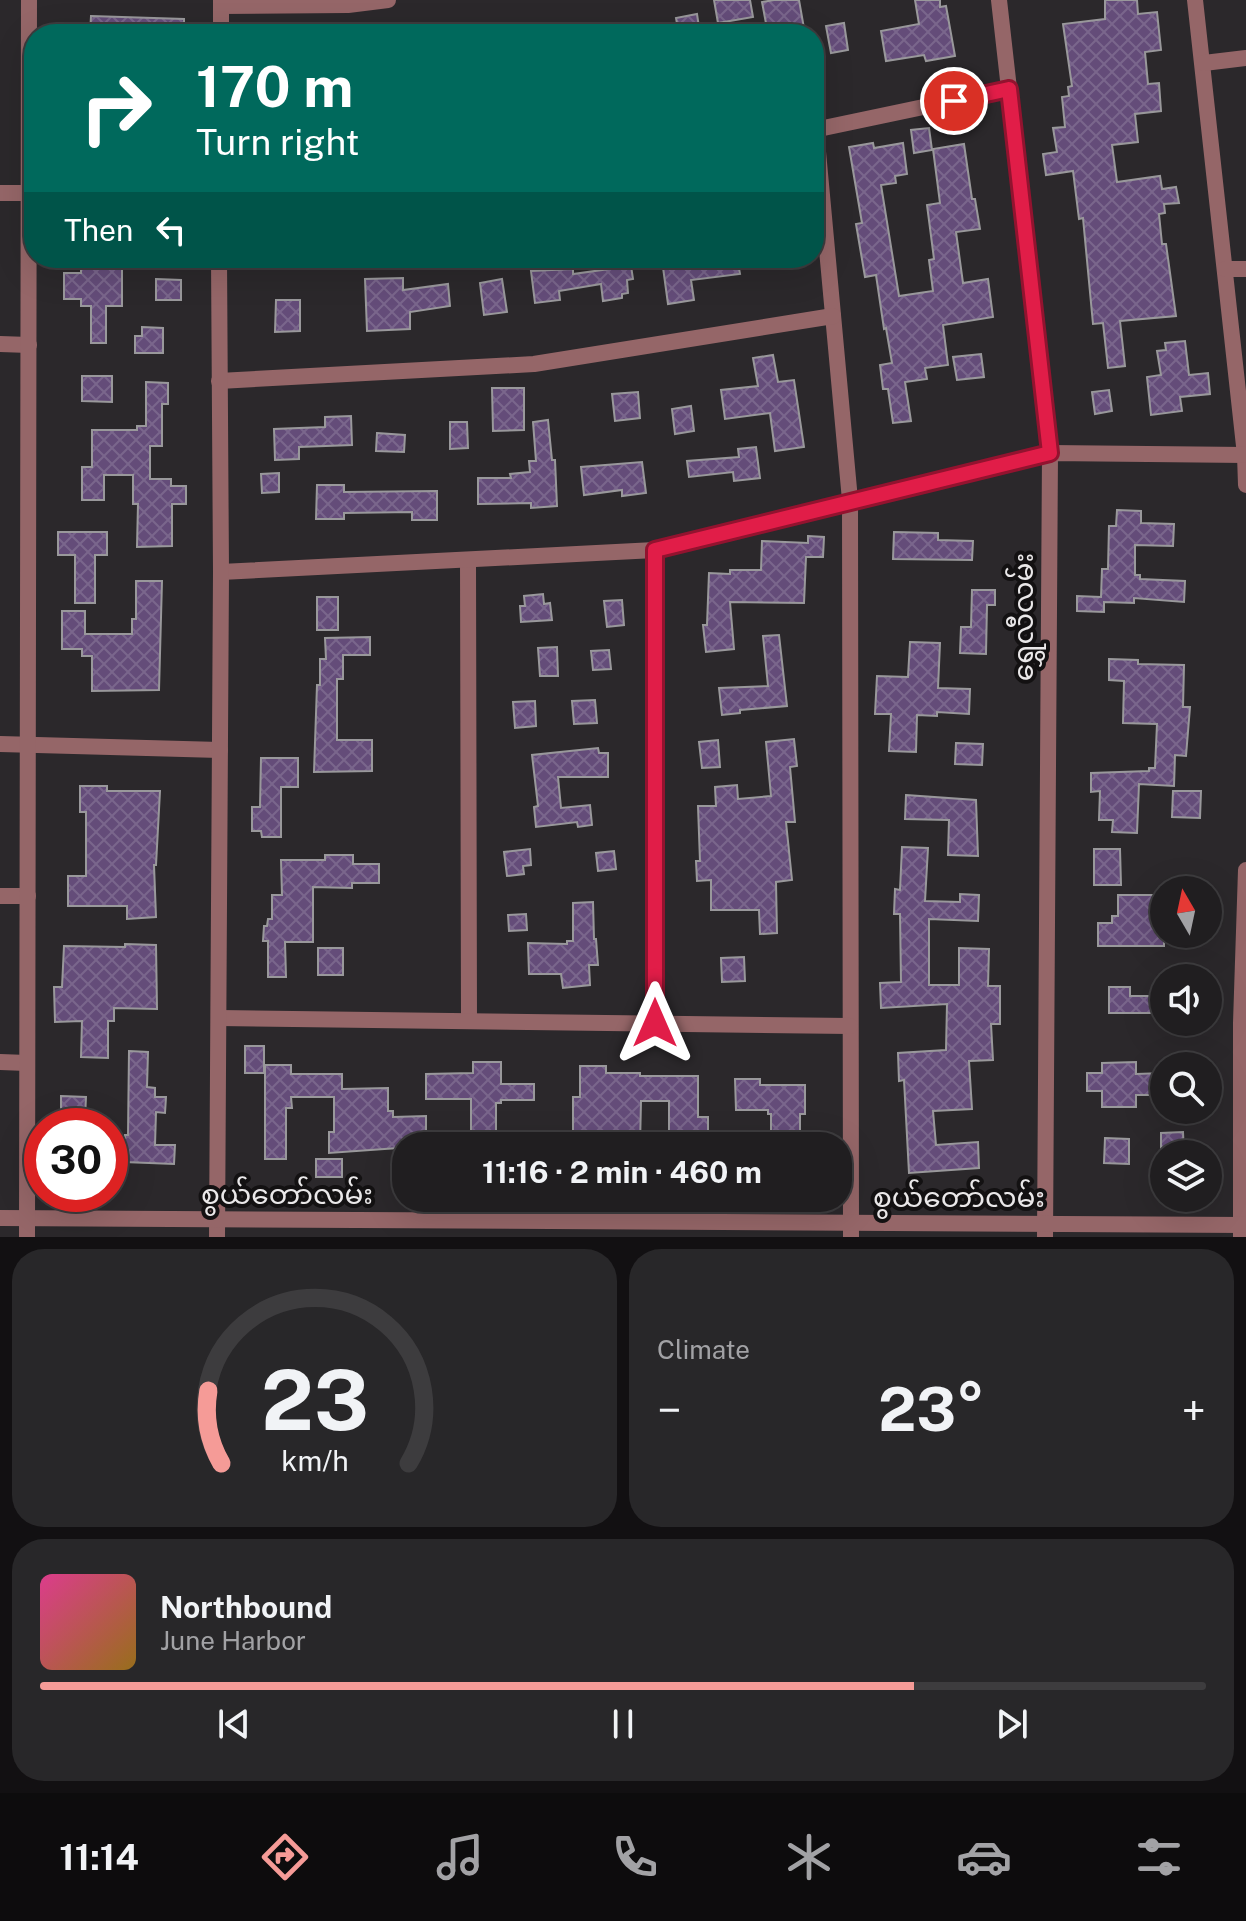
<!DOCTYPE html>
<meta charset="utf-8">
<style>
body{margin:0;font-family:"Public Sans","Noto Sans Myanmar",sans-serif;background:#282729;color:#f1f3f6;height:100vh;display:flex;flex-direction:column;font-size:30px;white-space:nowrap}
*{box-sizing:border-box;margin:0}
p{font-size:26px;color:#a2a2a5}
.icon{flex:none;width:44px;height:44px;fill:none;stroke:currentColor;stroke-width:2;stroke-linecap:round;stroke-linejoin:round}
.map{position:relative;height:1237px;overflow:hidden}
.side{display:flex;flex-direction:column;gap:12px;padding:12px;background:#121012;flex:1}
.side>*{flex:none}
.top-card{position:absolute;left:24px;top:24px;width:800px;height:244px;border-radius:32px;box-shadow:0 8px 32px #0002,0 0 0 2px #3d3c3e;background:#00695c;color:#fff;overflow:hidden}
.needle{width:52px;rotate:351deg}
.controls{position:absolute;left:1150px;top:876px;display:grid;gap:16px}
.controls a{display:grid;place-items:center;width:72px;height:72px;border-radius:50%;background:#201e20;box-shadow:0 8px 32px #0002,0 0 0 2px #3d3c3e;font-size:40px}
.speed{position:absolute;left:24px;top:1108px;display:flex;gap:16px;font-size:40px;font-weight:700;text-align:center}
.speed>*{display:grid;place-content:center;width:104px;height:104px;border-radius:50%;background:#201e20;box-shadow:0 8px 32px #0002,0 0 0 2px #3d3c3e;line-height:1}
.speed .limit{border:12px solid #d22;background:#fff;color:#111}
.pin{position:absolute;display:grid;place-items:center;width:68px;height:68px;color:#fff;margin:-34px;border:4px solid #fff;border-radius:50%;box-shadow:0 2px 8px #0007}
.me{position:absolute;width:88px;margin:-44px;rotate:0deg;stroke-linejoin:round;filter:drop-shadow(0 0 6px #0008)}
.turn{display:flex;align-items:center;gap:28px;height:168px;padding:0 40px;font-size:36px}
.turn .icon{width:104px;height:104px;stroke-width:2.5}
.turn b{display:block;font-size:56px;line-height:68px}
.then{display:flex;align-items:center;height:76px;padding:0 40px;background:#0003;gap:16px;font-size:30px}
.big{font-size:60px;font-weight:700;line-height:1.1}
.side .card{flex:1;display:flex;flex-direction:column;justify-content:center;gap:12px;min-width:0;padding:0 28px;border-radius:32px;background:#282729}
.side .dial{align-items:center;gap:0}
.dial svg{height:208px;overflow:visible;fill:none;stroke:#3d3c3e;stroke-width:7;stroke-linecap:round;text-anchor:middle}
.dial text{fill:#f1f3f6;stroke:none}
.song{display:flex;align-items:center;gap:24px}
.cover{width:96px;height:96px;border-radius:12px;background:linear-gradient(135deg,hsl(330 70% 55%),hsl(40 70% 35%))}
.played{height:8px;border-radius:4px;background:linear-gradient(90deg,#f59b97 75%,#3d3c3e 75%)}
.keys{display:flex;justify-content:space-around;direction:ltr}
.heat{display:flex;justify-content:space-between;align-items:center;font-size:44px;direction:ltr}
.side .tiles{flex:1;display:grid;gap:12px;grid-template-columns:1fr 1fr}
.card:last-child{grid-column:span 2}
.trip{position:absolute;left:392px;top:1132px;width:460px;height:80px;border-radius:32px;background:#201e20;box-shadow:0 8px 32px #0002,0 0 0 2px #3d3c3e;font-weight:700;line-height:80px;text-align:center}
.tabs{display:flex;height:128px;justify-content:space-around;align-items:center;background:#0d0c0d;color:#a2a2a5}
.tabs .icon{width:56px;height:56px}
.tabs .current{color:#f59b97}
.tabs b{font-size:36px;color:#f1f3f6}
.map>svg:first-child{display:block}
.building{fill:url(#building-cross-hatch);stroke:#99989b;stroke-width:2}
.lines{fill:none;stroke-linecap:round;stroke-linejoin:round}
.minor{stroke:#956668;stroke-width:16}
.tertiary{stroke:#956668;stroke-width:16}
.route-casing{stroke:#92132f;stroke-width:20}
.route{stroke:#e11d48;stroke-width:14}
.labels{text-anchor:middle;stroke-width:8;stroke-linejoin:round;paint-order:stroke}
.street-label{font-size:28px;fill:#eae8e9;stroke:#131112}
</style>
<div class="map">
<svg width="1246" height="1237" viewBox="0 0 1246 1237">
<defs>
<pattern id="building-cross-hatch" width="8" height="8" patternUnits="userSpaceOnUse" patternTransform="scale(2)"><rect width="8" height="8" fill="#644c79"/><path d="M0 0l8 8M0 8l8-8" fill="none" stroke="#7a668c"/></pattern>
</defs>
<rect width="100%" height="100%" fill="#2b282b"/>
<!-- building -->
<g class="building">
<path d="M 714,0 L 750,0 L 753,17 L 718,23 Z"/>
<path d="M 774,0 L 799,0 L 805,34 L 768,34 L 762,2 Z"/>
<path d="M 915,0 L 940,0 L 940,7 L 946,6 L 955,56 L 926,61 L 924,55 L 886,61 L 881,31 L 919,24 Z"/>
<path d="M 1105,0 L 1137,0 L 1138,14 L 1157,12 L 1161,50 L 1145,52 L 1148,84 L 1159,83 L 1161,111 L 1135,114 L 1138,142 L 1112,145 L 1117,182 L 1160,176 L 1162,189 L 1176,187 L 1179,203 L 1164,204 L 1165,213 L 1159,214 L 1162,244 L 1166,244 L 1176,316 L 1120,321 L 1125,366 L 1108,368 L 1103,323 L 1093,324 L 1083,218 L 1079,219 L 1073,171 L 1046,175 L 1043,154 L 1057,152 L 1053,128 L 1065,127 L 1062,97 L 1069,96 L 1068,87 L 1072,86 L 1063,24 L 1105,19 Z"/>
<path d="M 697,14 L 700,34 L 679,34 L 676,18 Z"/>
<path d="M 91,16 L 184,19 L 184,34 L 90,34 Z"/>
<path d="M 844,23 L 848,50 L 831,53 L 826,26 Z"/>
<path d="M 929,128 L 932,150 L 914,153 L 911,130 Z"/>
<path d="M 873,143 L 874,148 L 903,143 L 907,174 L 895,176 L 896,183 L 881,185 L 899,296 L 933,291 L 929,260 L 934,259 L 927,205 L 940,203 L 933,149 L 964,144 L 972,199 L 975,199 L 980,229 L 956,232 L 963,283 L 988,279 L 993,317 L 943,325 L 948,365 L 925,368 L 927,379 L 905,382 L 911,421 L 893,423 L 888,389 L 883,389 L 880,365 L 892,363 L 886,328 L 884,329 L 876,275 L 865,277 L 856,224 L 862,223 L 849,147 Z"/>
<path d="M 674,258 L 737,258 L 740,274 L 691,280 L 694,300 L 668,304 L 662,260 Z"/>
<path d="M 81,266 L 122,266 L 122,306 L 106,306 L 106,343 L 91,343 L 91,306 L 81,306 L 81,299 L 64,299 L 64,273 L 81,273 Z"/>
<path d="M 631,266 L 633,279 L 627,280 L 628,293 L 622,294 L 622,298 L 603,301 L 601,284 L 559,291 L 560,300 L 535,303 L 531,271 L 573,269 L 573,274 Z"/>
<path d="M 403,278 L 403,290 L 448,284 L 450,306 L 410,312 L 410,329 L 367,331 L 365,279 Z"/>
<path d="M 156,279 L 181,280 L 181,300 L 156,300 Z"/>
<path d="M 502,279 L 507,312 L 484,315 L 480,283 Z"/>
<path d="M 276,300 L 300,300 L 300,331 L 275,332 Z"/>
<path d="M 142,327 L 163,328 L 163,353 L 135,353 L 135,336 L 142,336 Z"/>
<path d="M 1185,341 L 1189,375 L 1208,373 L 1210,394 L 1180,397 L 1182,411 L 1151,415 L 1147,377 L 1161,375 L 1157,351 L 1166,350 L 1165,343 Z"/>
<path d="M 981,354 L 984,377 L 957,380 L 953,357 Z"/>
<path d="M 773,355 L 778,382 L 794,380 L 804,447 L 775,451 L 770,413 L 725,419 L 721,390 L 758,386 L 753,358 Z"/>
<path d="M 82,376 L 112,376 L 112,402 L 82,401 Z"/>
<path d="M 146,382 L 168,383 L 168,404 L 162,404 L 162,446 L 150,446 L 150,479 L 171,479 L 171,486 L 186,486 L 186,504 L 172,504 L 172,546 L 137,547 L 138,504 L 133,504 L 133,475 L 104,475 L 104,500 L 82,500 L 82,467 L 92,467 L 92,430 L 137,430 L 137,426 L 146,426 Z"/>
<path d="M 492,388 L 524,388 L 524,430 L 493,431 Z"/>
<path d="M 1109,390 L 1112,411 L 1095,414 L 1092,392 Z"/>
<path d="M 638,392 L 640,418 L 615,421 L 612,394 Z"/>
<path d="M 691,406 L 694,431 L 675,434 L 672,409 Z"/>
<path d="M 351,416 L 352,445 L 299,447 L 299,459 L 275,460 L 274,429 L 325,427 L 325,417 Z"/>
<path d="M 548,420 L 552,460 L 555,460 L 557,506 L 531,508 L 531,503 L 478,504 L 478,478 L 511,478 L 510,474 L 530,472 L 529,461 L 536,461 L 533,422 Z"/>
<path d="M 450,422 L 467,422 L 468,448 L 450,449 Z"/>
<path d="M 377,433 L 405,435 L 404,452 L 376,451 Z"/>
<path d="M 756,447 L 760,478 L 734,481 L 733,472 L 689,477 L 687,461 L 739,457 L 738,449 Z"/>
<path d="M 642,462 L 646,493 L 622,496 L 622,490 L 584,495 L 581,467 Z"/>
<path d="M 279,473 L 279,492 L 262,493 L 261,474 Z"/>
<path d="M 317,485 L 344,485 L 344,492 L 437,491 L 437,520 L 412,520 L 412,512 L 344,513 L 344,519 L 316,519 Z"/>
<path d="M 1117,510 L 1141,511 L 1141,523 L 1174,524 L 1173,546 L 1135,545 L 1135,575 L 1140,575 L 1140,579 L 1185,581 L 1184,602 L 1134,598 L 1134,603 L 1104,602 L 1104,612 L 1077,611 L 1077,596 L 1101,597 L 1102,569 L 1108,569 L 1109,526 L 1116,526 Z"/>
<path d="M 58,532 L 107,532 L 107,555 L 95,555 L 95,603 L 75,603 L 75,555 L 58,555 Z"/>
<path d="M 894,532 L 938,533 L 938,540 L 973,541 L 972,560 L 893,559 Z"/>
<path d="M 808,536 L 824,537 L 823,557 L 806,557 L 804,603 L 730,602 L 734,649 L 706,652 L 703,625 L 707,625 L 709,573 L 730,574 L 730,570 L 761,570 L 762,541 L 808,543 Z"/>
<path d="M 136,581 L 162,581 L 159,690 L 92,691 L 92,656 L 82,656 L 82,649 L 62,649 L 62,611 L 85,611 L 85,634 L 132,634 L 132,619 L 136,619 Z"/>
<path d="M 972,590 L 995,590 L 995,605 L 987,605 L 986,654 L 960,653 L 961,627 L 971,627 Z"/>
<path d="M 543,594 L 544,604 L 550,603 L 552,620 L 521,622 L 520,606 L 525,606 L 524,596 Z"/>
<rect x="317" y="597" width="21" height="33"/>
<path d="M 622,600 L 624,625 L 607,627 L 604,601 Z"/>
<path d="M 779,635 L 787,706 L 740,710 L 740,713 L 722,715 L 719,688 L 768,686 L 763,636 Z"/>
<path d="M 370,637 L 370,655 L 343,655 L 343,679 L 337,679 L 337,740 L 372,740 L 372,771 L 314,772 L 317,685 L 320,685 L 320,659 L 326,659 L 325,638 Z"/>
<path d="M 910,642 L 940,643 L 938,688 L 970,689 L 969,714 L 937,712 L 937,716 L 917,715 L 916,752 L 889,751 L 891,714 L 875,714 L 877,676 L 908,677 Z"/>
<path d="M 557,647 L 558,676 L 540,676 L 538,648 Z"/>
<path d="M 609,650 L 611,669 L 593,670 L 591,651 Z"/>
<path d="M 1109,659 L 1138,660 L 1138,664 L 1184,665 L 1183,707 L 1190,707 L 1186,756 L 1175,755 L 1174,786 L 1139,784 L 1137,833 L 1112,832 L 1113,820 L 1099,820 L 1100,791 L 1091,792 L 1091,773 L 1149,771 L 1149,768 L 1155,768 L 1157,724 L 1123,723 L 1124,681 L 1109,680 Z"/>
<path d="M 595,700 L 597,723 L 574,724 L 572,701 Z"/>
<path d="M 535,701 L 536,726 L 515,728 L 513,702 Z"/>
<path d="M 794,739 L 797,766 L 790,767 L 795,822 L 786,822 L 792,880 L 776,882 L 777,933 L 760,934 L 759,910 L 711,910 L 711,880 L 697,881 L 696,861 L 700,861 L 698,806 L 716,806 L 715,787 L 737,785 L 738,799 L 771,796 L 766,742 Z"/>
<path d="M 718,740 L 720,767 L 702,768 L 699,742 Z"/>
<path d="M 956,743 L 983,744 L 982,765 L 955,764 Z"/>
<path d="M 598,748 L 599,753 L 608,753 L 608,777 L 558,777 L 561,808 L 590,805 L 592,825 L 578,827 L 577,822 L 536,827 L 534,807 L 538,806 L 532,755 Z"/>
<path d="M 261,758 L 298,758 L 298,787 L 281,787 L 281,837 L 262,837 L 261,831 L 252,831 L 252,807 L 260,807 Z"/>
<path d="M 80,786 L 107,786 L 107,791 L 160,791 L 156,865 L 154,865 L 156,917 L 127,919 L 127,906 L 68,906 L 68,876 L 86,876 L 86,812 L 80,812 Z"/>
<path d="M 1173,791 L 1201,791 L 1200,818 L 1172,817 Z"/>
<path d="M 906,795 L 976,800 L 978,856 L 948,855 L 949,820 L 905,819 Z"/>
<path d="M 902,847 L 928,848 L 925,901 L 960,902 L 960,894 L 979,895 L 978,921 L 929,919 L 929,985 L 959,985 L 959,948 L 989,949 L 988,986 L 1000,986 L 1000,1024 L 991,1024 L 993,1060 L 969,1061 L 972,1109 L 933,1111 L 936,1145 L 978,1142 L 979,1168 L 909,1173 L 904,1080 L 899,1081 L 898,1053 L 946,1050 L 947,1004 L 881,1008 L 880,983 L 901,982 L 900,914 L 894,914 L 895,889 L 900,890 Z"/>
<path d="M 530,849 L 531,865 L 523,866 L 524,874 L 507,876 L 504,852 Z"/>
<path d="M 1094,849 L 1120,849 L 1121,885 L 1094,885 Z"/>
<path d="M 614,851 L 616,869 L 598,871 L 596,853 Z"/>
<path d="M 325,855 L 353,855 L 353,864 L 379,864 L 379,883 L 352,883 L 352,888 L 313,887 L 313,942 L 285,942 L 286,977 L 268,977 L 268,941 L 263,941 L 264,926 L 267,926 L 268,919 L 272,919 L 272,895 L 282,895 L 281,860 L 325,860 Z"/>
<path d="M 1118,895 L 1164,895 L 1164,946 L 1098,946 L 1098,923 L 1112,923 L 1112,916 L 1118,916 Z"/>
<path d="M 593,902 L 594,939 L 596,939 L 598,965 L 589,965 L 590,985 L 563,988 L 561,974 L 529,974 L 528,943 L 567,944 L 567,941 L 573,941 L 573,903 Z"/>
<path d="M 526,914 L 527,930 L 509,931 L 508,915 Z"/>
<path d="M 125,944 L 156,945 L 157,1009 L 114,1008 L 114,1021 L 108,1021 L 108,1058 L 81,1057 L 82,1021 L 55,1022 L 54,987 L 62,987 L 64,946 L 125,947 Z"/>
<rect x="318" y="948" width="25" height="27"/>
<path d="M 744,957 L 745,981 L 722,982 L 721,958 Z"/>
<path d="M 1109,987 L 1130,987 L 1130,996 L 1164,996 L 1164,1013 L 1109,1013 Z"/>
<rect x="245" y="1046" width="19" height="27"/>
<path d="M 129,1051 L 148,1052 L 147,1087 L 155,1088 L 155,1097 L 166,1097 L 165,1113 L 156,1112 L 155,1145 L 175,1145 L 174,1164 L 124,1162 L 125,1135 L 128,1135 Z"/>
<path d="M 473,1062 L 501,1062 L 501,1084 L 534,1084 L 534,1100 L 501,1100 L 501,1103 L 496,1103 L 496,1146 L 471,1146 L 471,1099 L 426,1099 L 426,1074 L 473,1073 Z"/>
<path d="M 1136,1062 L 1136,1074 L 1164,1073 L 1164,1095 L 1136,1095 L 1136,1107 L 1102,1107 L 1102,1091 L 1087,1091 L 1087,1073 L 1102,1073 L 1102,1063 Z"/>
<path d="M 265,1065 L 291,1065 L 291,1074 L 342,1074 L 342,1089 L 388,1088 L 388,1111 L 393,1111 L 393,1117 L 426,1116 L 426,1146 L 329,1153 L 329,1132 L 334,1132 L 334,1097 L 291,1097 L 292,1108 L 286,1108 L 286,1159 L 265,1159 Z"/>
<path d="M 580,1066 L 606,1066 L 606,1073 L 640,1073 L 640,1076 L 698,1076 L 698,1117 L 708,1117 L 708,1146 L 669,1146 L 669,1101 L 641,1101 L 640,1146 L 573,1146 L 573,1097 L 580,1097 Z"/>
<path d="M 735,1079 L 760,1079 L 760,1085 L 805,1085 L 805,1114 L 800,1114 L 800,1146 L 771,1146 L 771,1114 L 768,1114 L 768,1110 L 736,1110 Z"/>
<path d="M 61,1096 L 86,1097 L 85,1118 L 61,1118 Z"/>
<path d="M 1183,1132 L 1184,1154 L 1161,1154 L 1161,1133 Z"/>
<path d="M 1105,1138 L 1129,1139 L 1129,1164 L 1104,1163 Z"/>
<rect x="316" y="1159" width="26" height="18"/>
</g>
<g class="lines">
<!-- minor -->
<g class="minor">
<path d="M 1195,0 L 1245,455 L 1246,485"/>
<path d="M 221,6 L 348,5 L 388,0"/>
<path d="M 221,34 L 221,0"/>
<path d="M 1204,63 L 1246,58"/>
<path d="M 814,130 L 1009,89"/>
<path d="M 816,130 L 850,500 L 851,1237"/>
<path d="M 0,193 L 34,193"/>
<path d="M 1225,269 L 1246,269"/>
<path d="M 0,344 L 29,345"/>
<path d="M 219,381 L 534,364 L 833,316"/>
<path d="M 468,560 L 469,1021"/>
<path d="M 221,572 L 655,550 L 1050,453 L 1246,455"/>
<path d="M 0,744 L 220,750"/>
<path d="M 0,896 L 28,896"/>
<path d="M 219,1018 L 850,1026"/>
<path d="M 655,1023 L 655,550"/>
<path d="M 0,1062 L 27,1063"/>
<path d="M 217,1237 L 221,572 L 219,258"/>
<path d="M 1241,1237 L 1241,1023 L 1246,870"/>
</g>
<!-- tertiary -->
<g class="tertiary">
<path d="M 999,0 L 1050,453 L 1045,1237"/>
<path d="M 0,1218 L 1246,1225"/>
<path d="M 27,1237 L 29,0"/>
</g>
</g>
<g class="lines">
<!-- route casing -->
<g class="route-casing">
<path id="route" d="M 655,1023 L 655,550 L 1050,453 L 1009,89 L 954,101"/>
</g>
<!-- route -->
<use href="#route" class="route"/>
</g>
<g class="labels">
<!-- street labels -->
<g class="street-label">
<text transform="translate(1023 617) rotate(-90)" y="10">ရွှေလီလမ်း</text>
<text x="287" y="1204">စွယ်တော်လမ်း</text>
<text x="959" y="1207">စွယ်တော်လမ်း</text>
</g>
</g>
</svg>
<div class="controls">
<a><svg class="needle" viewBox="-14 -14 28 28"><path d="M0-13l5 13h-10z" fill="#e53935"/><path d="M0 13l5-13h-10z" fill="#a2a2a5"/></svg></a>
<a><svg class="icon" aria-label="sound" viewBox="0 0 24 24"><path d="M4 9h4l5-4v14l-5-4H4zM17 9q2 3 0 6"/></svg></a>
<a><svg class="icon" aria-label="search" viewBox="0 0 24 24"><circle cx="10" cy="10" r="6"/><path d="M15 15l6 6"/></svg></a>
<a><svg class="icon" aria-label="layers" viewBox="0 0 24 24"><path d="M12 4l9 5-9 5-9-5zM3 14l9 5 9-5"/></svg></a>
</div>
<div class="speed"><div class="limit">30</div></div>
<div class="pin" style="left:954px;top:101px;background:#d93025"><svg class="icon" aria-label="arrive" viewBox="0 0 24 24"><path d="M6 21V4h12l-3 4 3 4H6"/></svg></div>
<svg class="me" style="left:655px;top:1023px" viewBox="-20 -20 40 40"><path d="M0-17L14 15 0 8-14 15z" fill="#e11d48" stroke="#fff" stroke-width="4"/></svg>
<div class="trip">11:16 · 2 min · 460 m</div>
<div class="top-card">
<div class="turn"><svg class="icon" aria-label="right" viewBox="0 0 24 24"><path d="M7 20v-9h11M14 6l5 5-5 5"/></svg><div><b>170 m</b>Turn right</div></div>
<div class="then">Then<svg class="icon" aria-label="left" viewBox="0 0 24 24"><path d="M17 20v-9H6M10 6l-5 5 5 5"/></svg></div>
</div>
</div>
<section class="side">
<div class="tiles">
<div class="card dial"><svg viewBox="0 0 100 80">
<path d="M14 69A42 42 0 1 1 86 69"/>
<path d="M14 69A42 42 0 0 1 9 41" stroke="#f59b97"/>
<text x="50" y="56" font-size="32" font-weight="700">23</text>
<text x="50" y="72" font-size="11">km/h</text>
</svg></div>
<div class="card"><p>Climate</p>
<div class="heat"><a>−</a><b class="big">23°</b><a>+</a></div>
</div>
<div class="card">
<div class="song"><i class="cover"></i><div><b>Northbound</b><p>June Harbor</p></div></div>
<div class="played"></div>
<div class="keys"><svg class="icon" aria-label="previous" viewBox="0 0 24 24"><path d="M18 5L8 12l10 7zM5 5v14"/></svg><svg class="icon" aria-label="pause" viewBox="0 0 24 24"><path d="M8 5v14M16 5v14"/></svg><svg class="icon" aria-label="next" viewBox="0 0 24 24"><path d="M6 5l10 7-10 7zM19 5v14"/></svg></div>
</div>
</div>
</section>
<nav class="tabs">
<b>11:14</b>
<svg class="icon current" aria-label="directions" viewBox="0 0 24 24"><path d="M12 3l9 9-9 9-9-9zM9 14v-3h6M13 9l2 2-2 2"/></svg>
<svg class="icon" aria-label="music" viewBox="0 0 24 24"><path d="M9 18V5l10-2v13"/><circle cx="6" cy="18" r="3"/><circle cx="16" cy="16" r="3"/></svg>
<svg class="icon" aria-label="phone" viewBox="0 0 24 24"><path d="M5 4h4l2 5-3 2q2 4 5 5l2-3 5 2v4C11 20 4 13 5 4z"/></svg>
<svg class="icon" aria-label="climate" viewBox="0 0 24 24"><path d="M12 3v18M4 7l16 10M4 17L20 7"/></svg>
<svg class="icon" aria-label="car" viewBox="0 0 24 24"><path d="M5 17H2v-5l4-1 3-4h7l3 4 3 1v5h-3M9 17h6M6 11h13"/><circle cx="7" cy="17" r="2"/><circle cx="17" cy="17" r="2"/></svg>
<svg class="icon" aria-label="filters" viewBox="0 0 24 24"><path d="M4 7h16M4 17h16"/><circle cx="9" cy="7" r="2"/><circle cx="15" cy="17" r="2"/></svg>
</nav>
